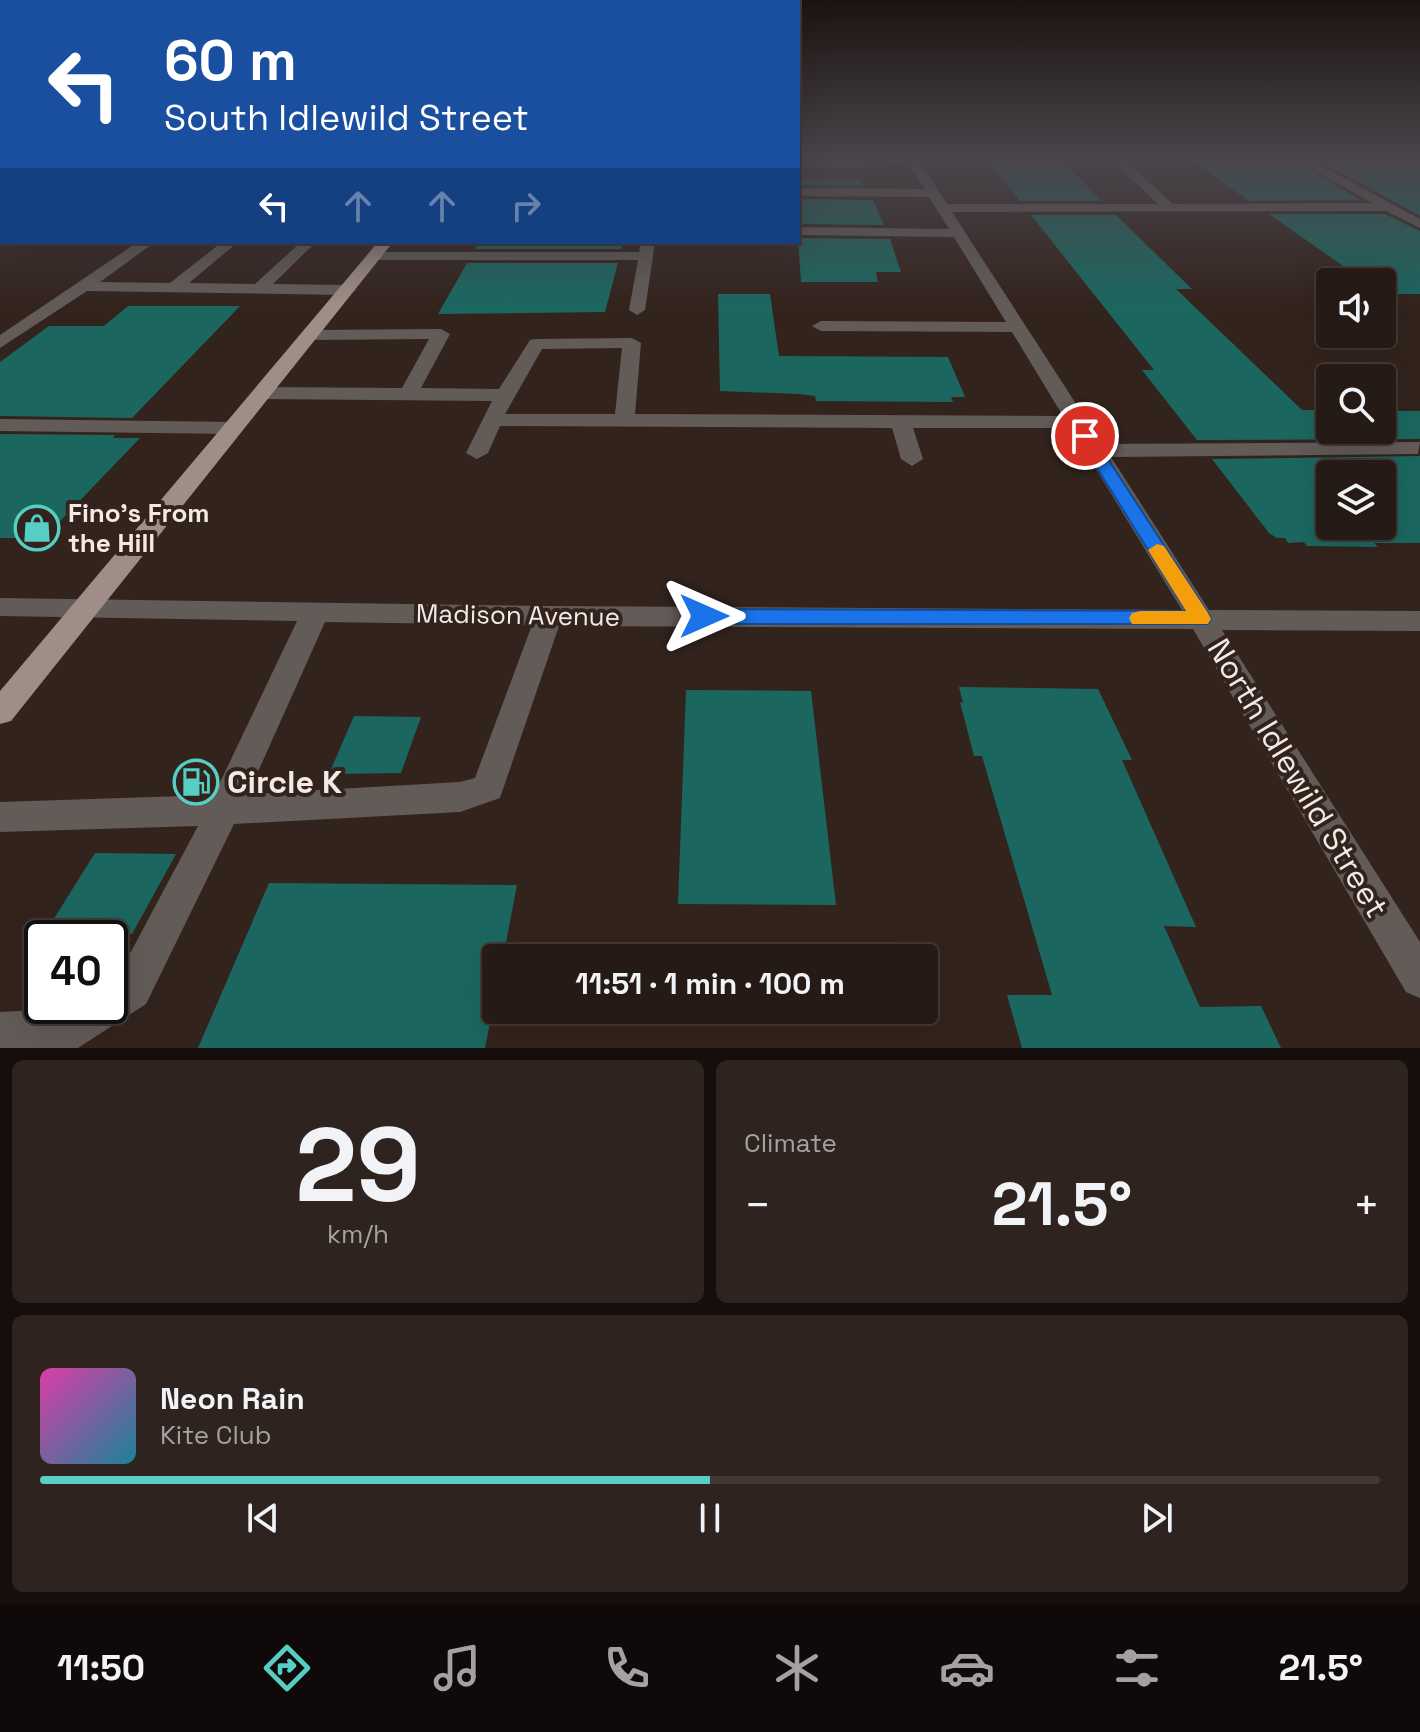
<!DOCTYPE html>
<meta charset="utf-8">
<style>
body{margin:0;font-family:"Space Grotesk",sans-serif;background:#2e231f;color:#f1f3f6;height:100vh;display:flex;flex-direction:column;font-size:30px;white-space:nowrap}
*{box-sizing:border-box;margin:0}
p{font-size:26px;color:#a4a1a1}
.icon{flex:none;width:44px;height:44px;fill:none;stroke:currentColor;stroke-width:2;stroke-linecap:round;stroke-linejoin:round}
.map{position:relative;height:1048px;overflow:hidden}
.panel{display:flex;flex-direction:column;gap:12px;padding:12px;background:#150e0c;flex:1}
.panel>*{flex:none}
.hud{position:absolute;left:0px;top:0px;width:800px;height:244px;box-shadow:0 8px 32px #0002,0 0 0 2px #423835;background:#1a4fa0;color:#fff;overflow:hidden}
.fabs{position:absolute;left:1316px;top:268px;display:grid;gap:16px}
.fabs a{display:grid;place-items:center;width:80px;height:80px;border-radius:8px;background:#261a16;box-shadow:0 8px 32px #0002,0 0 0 2px #423835;font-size:40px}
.speed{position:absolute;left:24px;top:920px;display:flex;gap:16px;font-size:40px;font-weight:700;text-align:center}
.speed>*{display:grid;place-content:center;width:104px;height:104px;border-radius:50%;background:#261a16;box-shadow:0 8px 32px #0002,0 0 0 2px #423835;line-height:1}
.speed .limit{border:4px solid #111;border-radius:12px;background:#fff;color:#111}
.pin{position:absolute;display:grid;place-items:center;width:68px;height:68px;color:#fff;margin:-34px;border:4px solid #fff;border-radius:50%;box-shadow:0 2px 8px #0007}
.me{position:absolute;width:88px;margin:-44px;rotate:90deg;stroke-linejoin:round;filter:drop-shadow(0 0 6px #0008)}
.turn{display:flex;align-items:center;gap:28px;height:168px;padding:0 32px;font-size:36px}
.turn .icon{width:104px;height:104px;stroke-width:2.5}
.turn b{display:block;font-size:56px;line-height:68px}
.lanes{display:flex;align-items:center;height:76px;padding:0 32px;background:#0003;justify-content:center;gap:40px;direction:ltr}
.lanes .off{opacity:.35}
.big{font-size:60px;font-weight:700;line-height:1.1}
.panel .tile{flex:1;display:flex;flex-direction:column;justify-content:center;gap:12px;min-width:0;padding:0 28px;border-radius:12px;background:#2e231f}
.panel .dial{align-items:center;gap:0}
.dial b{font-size:104px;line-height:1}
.song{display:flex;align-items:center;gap:24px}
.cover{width:96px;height:96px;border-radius:12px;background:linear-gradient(135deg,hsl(320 70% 55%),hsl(190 70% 35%))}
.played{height:8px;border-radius:4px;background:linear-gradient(90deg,#56cec3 50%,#423835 50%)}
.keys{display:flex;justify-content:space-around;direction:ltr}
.heat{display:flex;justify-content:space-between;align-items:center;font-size:44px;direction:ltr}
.panel .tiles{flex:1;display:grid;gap:12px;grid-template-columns:1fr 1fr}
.tile:last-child{grid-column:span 2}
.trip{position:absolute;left:482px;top:944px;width:456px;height:80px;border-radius:8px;background:#261a16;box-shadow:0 8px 32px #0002,0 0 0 2px #423835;font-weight:700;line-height:80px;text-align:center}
.dock{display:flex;height:128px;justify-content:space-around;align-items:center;background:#0f0a09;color:#a4a1a1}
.dock .icon{width:56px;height:56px}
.dock .on{color:#56cec3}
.dock b{font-size:36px;color:#f1f3f6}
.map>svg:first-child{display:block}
.building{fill:#1b6760;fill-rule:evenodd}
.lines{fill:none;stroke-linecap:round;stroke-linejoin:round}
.minor{fill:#635b58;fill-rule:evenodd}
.major{fill:#9f8e87;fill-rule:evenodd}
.route{fill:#1a73e8;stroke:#114b97;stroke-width:2}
.slow{fill:#f59e0b}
.labels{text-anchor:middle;stroke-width:8;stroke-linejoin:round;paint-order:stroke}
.poi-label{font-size:26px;font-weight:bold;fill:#f4e9e5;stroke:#33231d;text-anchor:start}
.street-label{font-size:26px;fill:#f4e9e5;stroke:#33231d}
.near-street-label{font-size:32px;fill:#f4e9e5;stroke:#33231d}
.near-poi-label{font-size:32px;font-weight:bold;fill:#f4e9e5;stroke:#33231d;text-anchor:start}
</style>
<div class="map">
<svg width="1420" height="1048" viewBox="0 0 1420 1048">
<rect width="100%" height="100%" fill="#33231d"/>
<!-- building -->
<g class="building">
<path d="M 987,159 L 1060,159 L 1102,201 L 1020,201 Z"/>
<path d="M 1190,159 L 1291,159 L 1361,200 L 1249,201 Z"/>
<path d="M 1316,159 L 1420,159 L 1420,216 Z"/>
<path d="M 798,179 L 860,179 L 863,186 L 798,185 Z"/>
<path d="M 798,199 L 873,200 L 884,225 L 798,224 Z"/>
<path d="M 1269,214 L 1385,214 L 1420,231 L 1420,294 L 1395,294 L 1382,286 L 1382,282 L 1366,282 Z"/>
<path d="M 1031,215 L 1116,215 L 1192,289 L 1176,289 L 1302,410 L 1330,410 L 1330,430 L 1382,430 L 1382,411 L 1420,411 L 1420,439 L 1197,440 L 1142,370 L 1154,370 Z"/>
<path d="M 798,238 L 890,239 L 901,272 L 876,272 L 878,282 L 801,282 Z"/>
<path d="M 479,242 L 623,242 L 621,249 L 475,249 Z"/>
<path d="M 467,263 L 618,263 L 605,312 L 438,314 Z"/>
<path d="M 718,294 L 770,294 L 779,356 L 948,357 L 965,397 L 951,397 L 953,402 L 816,401 L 815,396 L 799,394 L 720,391 Z"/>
<path d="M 128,306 L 240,306 L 132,418 L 0,416 L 0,362 L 49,326 L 104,326 Z"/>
<path d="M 0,434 L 115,435 L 113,438 L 140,438 L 44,538 L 0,538 Z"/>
<path d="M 1420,456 L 1420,543 L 1374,543 L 1378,547 L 1307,546 L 1304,542 L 1288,543 L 1285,538 L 1277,538 L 1269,533 L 1212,459 ZM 1330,474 L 1382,474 L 1382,526 L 1330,526 Z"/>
<path d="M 959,687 L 1098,689 L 1132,760 L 1122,760 L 1196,927 L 1164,926 L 1200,1007 L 1261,1006 L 1281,1048 L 1022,1048 L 1007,995 L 1052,995 L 982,756 L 974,756 L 960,702 L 963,703 Z"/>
<path d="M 686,690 L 811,691 L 836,905 L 678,904 Z"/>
<path d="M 354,716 L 421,717 L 401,773 L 329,774 Z"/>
<path d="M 95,853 L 176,854 L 132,934 L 45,933 Z"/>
<path d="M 269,883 L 517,885 L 503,958 L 496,958 L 496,992 L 485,1048 L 198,1048 Z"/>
</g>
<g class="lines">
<!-- minor -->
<g class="minor">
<path d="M 918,159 L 947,204 L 1158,204 L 1111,159 L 1124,159 L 1173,204 L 1372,203 L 1294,159 L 1309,159 L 1420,219 L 1420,228 L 1386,211 L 952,212 L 1102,444 L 1420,442 L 1418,454 L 1111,457 L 1209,610 L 1420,611 L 1420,631 L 1222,630 L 1420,942 L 1420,998 L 1406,992 L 1193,629 L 559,626 L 500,798 L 460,812 L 234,824 L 146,1004 L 78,1048 L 0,1048 L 0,1012 L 110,1006 L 110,981 L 118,976 L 198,826 L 0,832 L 0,802 L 214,795 L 297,621 L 0,616 L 0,598 L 549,606 L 1182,610 L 1071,428 L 913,428 L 923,459 L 912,466 L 901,459 L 892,428 L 500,426 L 488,453 L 477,459 L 466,453 L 492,401 L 262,399 L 252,393 L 262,387 L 402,388 L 429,339 L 311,340 L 302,335 L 311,330 L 441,329 L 450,334 L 421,388 L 499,389 L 530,340 L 536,339 L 632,338 L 641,343 L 635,414 L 1063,416 L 1012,332 L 821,331 L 812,326 L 821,321 L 1006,322 L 954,237 L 798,235 L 798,227 L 949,229 L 929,197 L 798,196 L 798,188 L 925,189 L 910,165 L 798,167 L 798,161 ZM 622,348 L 615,414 L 505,414 L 542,349 ZM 325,622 L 532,625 L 475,778 L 460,782 L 248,794 Z"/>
<path d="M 2,163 L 2,171 L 0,172 L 0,164 Z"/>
<path d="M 138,242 L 155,242 L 100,282 L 170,283 L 222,242 L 238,242 L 189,283 L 255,284 L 301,242 L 316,242 L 273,284 L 348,285 L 356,290 L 348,295 L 87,291 L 0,348 L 0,335 Z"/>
<path d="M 641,242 L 655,242 L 645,310 L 637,315 L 629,310 L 638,260 L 375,260 L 368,256 L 375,252 L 639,252 Z"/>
<path d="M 0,419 L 234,422 L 244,428 L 234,434 L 0,431 Z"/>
</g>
<!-- major -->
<path class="major" d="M 378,242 L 393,242 L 11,721 L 0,724 L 0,691 Z"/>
</g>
<!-- sky -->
<linearGradient id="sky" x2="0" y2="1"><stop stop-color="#1c1310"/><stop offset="0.52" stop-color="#4a454c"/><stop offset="1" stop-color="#4a454c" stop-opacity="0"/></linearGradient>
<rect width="1420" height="306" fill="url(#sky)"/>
<!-- route -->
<path class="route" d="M 1085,432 L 1093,436 L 1208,613 L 1211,619 L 1208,624 L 704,624 L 697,622 L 694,616 L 697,611 L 704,609 L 1186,611 L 1077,436 Z"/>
<!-- slow -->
<path class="slow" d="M 1157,544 L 1164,546 L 1208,613 L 1211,619 L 1208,624 L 1132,624 L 1129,618 L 1132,613 L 1140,611 L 1186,611 L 1148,550 Z"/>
<!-- icons -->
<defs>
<g id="shop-ring" transform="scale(2.3)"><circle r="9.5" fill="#33231d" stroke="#56cec3" stroke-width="1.5"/><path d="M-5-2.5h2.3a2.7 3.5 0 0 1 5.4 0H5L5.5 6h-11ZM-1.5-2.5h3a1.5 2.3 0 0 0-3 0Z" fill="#56cec3"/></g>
<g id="fuel-ring" transform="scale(2.3)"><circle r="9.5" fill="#33231d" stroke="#56cec3" stroke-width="1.5"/><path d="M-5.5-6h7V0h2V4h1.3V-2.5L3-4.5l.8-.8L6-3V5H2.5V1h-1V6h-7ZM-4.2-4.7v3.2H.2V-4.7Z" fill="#56cec3"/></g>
</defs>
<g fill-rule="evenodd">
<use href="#shop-ring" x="37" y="528"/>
<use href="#fuel-ring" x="196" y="782"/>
</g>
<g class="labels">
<!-- poi labels -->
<g class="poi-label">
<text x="68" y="522">Fino's From<tspan x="68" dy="30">the Hill</tspan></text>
</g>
<!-- street labels -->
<g class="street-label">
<text transform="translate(518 615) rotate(1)" y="9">Madison Avenue</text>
</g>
<!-- near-street labels -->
<g class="near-street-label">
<text transform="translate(1298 778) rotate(59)" y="11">North Idlewild Street</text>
</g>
<!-- near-poi labels -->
<g class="near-poi-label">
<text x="227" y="793">Circle K</text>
</g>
</g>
</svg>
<div class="fabs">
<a><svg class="icon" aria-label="sound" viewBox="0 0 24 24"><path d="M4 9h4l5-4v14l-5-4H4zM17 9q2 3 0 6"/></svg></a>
<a><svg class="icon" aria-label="search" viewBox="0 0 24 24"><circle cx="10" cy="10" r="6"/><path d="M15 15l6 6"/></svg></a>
<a><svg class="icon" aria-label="layers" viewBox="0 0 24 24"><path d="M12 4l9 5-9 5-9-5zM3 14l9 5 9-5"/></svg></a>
</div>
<div class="speed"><div class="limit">40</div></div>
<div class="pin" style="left:1085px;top:436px;background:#d93025"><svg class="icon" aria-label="arrive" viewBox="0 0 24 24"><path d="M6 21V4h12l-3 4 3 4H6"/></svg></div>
<svg class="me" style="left:704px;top:616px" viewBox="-20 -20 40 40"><path d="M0-17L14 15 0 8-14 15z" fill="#1a73e8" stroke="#fff" stroke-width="4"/></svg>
<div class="trip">11:51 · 1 min · 100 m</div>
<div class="hud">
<div class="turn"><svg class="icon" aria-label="left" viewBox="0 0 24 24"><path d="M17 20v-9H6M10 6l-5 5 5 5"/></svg><div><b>60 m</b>South Idlewild Street</div></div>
<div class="lanes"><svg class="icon" aria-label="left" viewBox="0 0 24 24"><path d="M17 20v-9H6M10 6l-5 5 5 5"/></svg><svg class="icon off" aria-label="ahead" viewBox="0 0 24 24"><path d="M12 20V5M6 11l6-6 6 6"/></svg><svg class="icon off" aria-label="ahead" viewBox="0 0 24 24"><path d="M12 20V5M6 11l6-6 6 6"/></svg><svg class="icon off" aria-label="right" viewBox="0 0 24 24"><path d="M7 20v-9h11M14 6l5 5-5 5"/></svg></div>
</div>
</div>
<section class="panel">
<div class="tiles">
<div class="tile dial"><b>29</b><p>km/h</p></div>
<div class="tile"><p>Climate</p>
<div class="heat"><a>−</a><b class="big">21.5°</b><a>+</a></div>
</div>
<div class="tile">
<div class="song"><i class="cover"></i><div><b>Neon Rain</b><p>Kite Club</p></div></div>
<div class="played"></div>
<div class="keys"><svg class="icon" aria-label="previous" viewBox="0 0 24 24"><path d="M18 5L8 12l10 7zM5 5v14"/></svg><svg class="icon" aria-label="pause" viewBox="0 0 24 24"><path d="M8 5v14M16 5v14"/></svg><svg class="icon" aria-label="next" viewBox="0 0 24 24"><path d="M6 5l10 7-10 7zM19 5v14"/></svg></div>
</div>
</div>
</section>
<nav class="dock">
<b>11:50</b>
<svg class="icon on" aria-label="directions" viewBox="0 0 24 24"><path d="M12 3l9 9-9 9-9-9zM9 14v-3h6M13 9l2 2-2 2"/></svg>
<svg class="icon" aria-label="music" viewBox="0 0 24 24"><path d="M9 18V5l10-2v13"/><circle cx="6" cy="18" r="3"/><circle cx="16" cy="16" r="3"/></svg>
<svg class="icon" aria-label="phone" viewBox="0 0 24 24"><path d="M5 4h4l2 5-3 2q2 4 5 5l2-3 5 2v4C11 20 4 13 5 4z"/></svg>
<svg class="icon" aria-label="climate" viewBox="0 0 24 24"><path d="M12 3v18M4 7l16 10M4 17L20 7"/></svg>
<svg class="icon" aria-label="car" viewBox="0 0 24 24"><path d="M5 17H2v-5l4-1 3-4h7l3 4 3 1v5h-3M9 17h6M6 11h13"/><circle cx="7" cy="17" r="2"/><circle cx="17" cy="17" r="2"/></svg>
<svg class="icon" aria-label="filters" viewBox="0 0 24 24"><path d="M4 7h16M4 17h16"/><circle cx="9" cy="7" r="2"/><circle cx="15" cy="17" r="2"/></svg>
<b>21.5°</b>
</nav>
